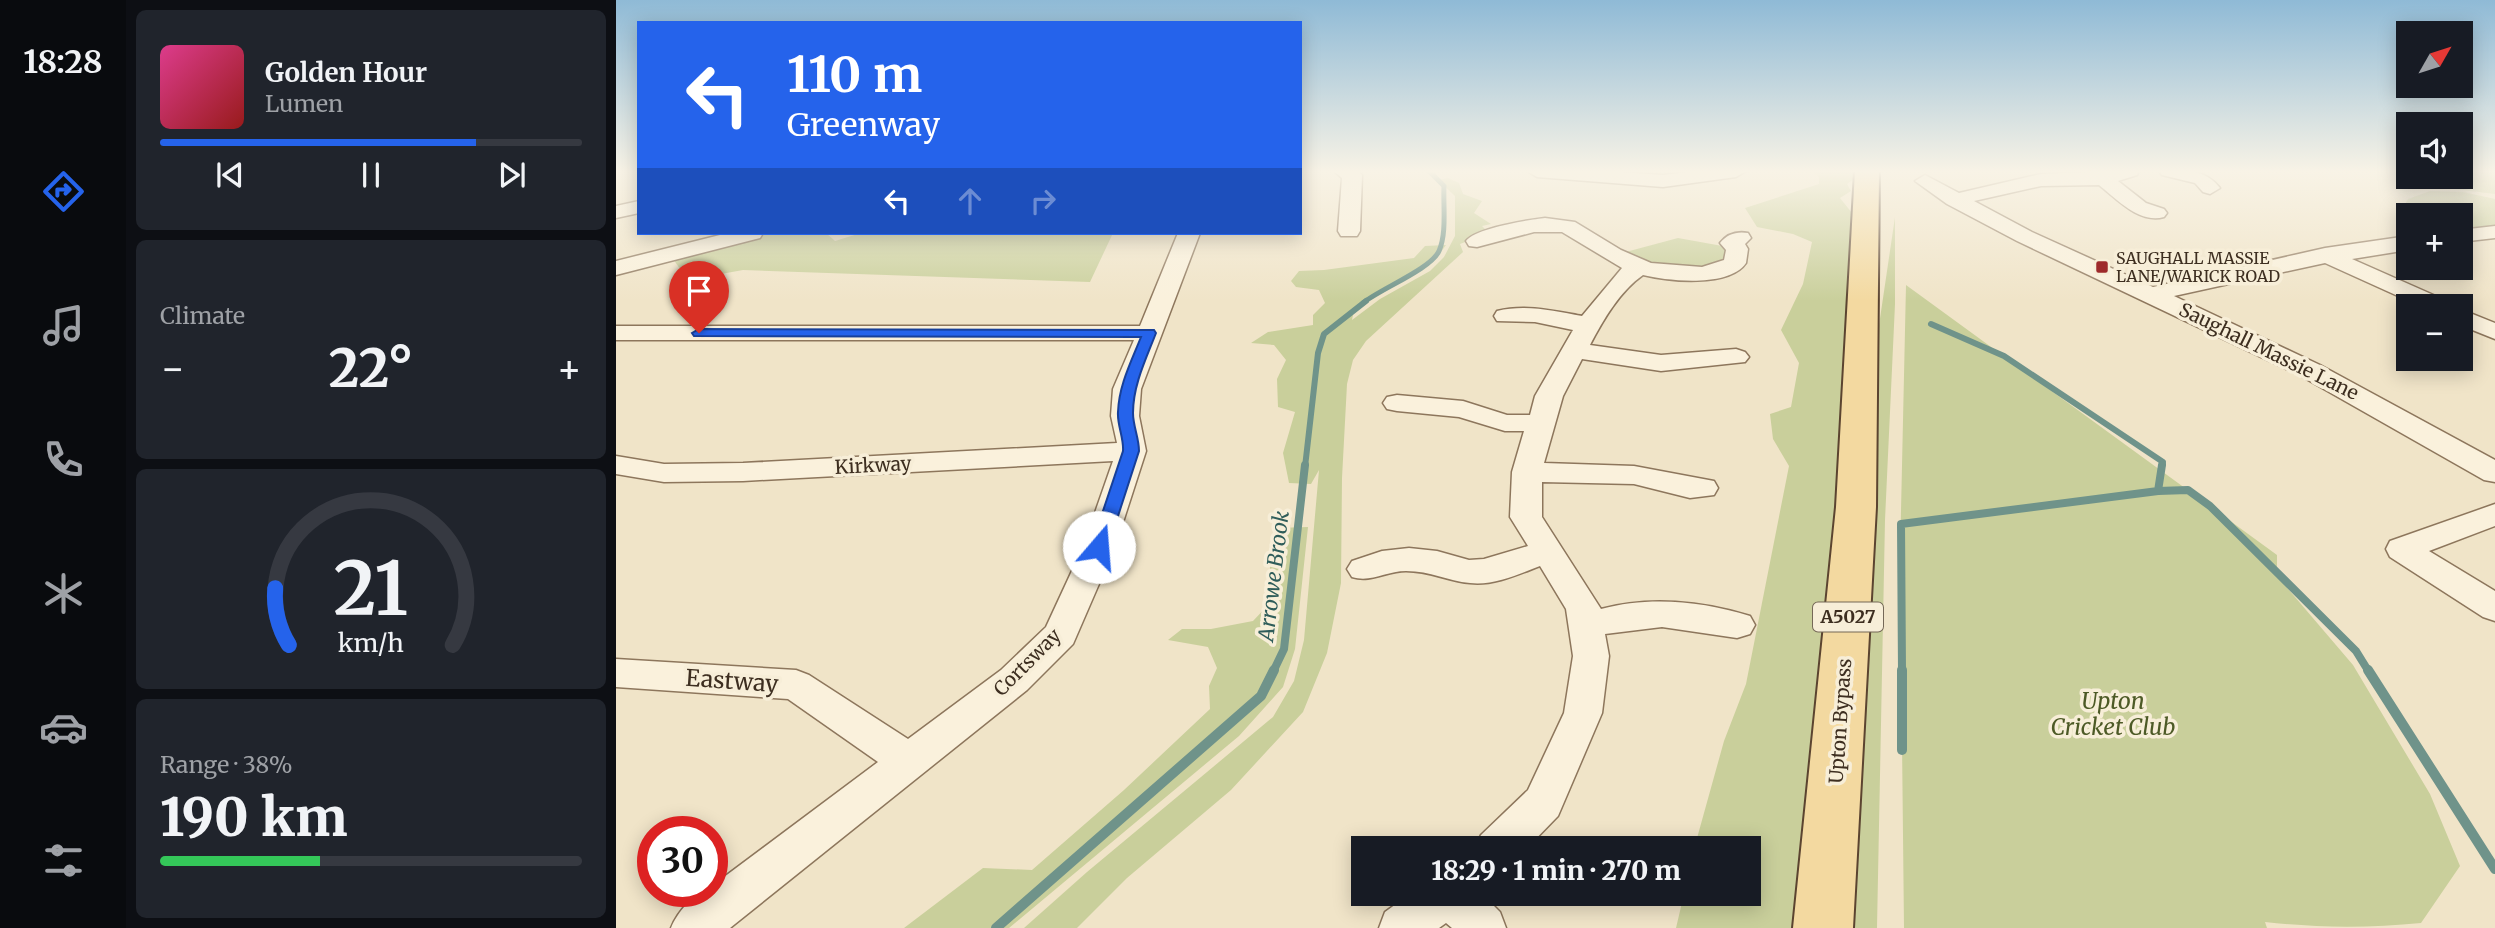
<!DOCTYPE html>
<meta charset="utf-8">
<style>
body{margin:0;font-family:Merriweather,serif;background:#20242c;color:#f1f3f6;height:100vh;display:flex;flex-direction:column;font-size:26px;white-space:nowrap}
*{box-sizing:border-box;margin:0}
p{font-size:23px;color:#9ea1a6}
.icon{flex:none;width:38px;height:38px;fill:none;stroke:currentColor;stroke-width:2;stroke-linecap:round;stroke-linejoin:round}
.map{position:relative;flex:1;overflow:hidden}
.drawer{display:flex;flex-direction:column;gap:10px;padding:10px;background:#0d0f14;width:490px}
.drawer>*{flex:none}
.guide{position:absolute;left:21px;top:21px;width:665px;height:214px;border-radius:0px;box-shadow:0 4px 18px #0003;background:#2563eb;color:#fff;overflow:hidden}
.needle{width:46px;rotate:51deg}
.buttons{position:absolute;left:1780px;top:21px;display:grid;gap:14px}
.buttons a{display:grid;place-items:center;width:77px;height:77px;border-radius:0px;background:#171b24;box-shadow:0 4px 18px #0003;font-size:35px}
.speed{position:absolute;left:21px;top:816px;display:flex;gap:14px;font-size:35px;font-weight:700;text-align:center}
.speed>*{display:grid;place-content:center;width:91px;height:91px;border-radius:50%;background:#171b24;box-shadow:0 4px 18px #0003;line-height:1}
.speed .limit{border:10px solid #d22;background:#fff;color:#111}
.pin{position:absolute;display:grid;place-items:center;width:60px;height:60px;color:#fff;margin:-72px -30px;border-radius:50% 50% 50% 0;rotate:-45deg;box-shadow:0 0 7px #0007}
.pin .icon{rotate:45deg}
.me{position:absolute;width:77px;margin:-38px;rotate:18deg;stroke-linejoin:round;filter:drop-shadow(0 0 5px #0008)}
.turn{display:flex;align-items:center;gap:24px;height:147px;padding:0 35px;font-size:32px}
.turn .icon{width:91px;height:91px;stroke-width:2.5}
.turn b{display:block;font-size:49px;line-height:60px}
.lanes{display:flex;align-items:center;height:66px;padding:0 35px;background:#0003;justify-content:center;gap:35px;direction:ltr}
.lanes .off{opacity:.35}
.big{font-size:52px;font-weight:800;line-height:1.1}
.drawer .tile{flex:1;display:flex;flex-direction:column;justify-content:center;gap:10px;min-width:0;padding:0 24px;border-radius:10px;background:#20242c}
.drawer .dial{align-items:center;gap:0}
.dial svg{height:182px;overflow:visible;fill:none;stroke:#363941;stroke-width:7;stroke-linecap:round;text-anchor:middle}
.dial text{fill:#f1f3f6;stroke:none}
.song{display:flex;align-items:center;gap:21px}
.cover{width:84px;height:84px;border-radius:10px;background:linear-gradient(135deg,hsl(330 70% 55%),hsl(0 70% 35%))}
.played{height:7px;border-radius:4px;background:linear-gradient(90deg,#2563eb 75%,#363941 75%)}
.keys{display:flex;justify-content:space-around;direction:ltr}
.heat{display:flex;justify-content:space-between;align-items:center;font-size:38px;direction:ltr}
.charge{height:10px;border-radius:5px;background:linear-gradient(90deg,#34c759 38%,#363941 0)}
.trip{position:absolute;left:735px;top:836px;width:410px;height:70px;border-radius:0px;background:#171b24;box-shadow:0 4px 18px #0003;font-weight:800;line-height:70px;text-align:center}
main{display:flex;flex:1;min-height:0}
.menu{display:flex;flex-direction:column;width:126px;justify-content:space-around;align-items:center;background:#090b0e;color:#9ea1a6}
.menu .icon{width:49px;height:49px}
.menu .on{color:#2563eb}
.menu b{font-size:32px;color:#f1f3f6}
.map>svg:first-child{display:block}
.green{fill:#c9cf9b}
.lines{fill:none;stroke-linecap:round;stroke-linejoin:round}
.stream-far3{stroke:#6f938a;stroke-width:5}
.stream-far2{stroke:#6f938a;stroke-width:6}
.stream-far1{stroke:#6f938a;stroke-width:8}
.stream{stroke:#6f938a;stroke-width:10}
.minor-casing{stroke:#8d765c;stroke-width:3}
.major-casing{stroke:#5b4430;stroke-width:4}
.minor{fill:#faf1dc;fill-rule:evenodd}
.major{fill:#f3d9a0;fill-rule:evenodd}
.route{fill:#2563eb;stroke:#184099;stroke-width:2}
.poi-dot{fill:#9e2a2b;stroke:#f7eed8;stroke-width:2.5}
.labels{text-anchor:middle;stroke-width:7;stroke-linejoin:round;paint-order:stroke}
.far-poi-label{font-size:16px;fill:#3d2e20;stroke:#f7eed8;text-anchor:start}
.shield{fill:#f7eed8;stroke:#756857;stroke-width:2}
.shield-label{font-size:18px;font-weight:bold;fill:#3d2e20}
.street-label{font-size:19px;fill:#3d2e20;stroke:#f7eed8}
.water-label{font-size:21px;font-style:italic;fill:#2f5d5a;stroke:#f7eed8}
.near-street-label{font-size:23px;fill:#3d2e20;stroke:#f7eed8}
.near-park-label{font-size:23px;font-style:italic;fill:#4d5a26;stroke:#f7eed8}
</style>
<main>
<nav class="menu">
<b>18:28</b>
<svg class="icon on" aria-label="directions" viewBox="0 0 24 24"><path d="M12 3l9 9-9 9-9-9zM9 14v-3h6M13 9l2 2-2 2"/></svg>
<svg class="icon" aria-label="music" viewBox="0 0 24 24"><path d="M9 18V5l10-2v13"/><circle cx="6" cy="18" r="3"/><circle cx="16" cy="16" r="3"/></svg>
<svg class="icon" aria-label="phone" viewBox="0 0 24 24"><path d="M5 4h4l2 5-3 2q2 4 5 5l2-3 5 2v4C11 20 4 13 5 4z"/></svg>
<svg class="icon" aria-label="climate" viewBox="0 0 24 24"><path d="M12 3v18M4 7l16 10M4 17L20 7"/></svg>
<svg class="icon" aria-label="car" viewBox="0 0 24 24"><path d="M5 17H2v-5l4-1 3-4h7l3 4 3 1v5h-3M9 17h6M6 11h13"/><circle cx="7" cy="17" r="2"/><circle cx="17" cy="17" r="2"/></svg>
<svg class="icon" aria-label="filters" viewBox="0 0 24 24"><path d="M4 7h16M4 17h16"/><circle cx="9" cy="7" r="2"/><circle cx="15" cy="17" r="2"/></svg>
</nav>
<section class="drawer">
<div class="tile">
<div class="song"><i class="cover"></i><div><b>Golden Hour</b><p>Lumen</p></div></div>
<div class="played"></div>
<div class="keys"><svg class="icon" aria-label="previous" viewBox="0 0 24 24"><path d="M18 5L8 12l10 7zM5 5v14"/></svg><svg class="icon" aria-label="pause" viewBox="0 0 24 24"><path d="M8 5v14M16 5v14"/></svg><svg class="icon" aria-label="next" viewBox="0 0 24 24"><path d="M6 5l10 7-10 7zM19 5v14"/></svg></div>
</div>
<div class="tile"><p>Climate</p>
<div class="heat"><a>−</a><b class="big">22°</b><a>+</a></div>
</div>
<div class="tile dial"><svg viewBox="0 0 100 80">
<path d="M14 69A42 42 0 1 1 86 69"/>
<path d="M14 69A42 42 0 0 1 8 44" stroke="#2563eb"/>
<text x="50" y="56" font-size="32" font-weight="700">21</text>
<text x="50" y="72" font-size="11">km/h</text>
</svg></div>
<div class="tile"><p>Range · 38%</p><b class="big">190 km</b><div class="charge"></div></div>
</section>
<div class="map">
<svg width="1879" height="928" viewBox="0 0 1879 928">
<rect width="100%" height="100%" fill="#f0e4c8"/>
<!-- green -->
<g class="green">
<path d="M 1195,171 L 1239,171 L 1241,177 L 1231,184 L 1235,191 L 1224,198 L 1236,213 L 1240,262 L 1232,382 L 1183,928 L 1060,928 L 1068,894 L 1132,894 L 1132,849 L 1078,849 L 1108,741 L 1130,684 L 1173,466 L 1157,439 L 1154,414 L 1175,407 L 1183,363 L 1165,330 L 1187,284 L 1196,242 L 1177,234 L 1141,227 L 1129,208 L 1203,184 L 1203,177 Z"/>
<path d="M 1845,171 L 1879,172 L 1879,194 L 1815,186 L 1807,177 L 1844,177 Z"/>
<path d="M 832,178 L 843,183 L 847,194 L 866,201 L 858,213 L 875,224 L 866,226 L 873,233 L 844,244 L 847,252 L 750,341 L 737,360 L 731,384 L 726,478 L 725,583 L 711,653 L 687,712 L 615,790 L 511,878 L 461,928 L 408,928 L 471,872 L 657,717 L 678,681 L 688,640 L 703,470 L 695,484 L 673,483 L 667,453 L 679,412 L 662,407 L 661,379 L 670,360 L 658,345 L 635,343 L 652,332 L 697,325 L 697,315 L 709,303 L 703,290 L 680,287 L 675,281 L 683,271 L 708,270 L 798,258 L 809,246 L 830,245 C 809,277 769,286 738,310 L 736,320 L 764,299 L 814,271 L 828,257 L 839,236 L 839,196 L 822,180 Z"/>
<path d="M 1814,191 L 1847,192 L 1879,199 L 1879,228 L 1845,233 L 1844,215 L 1805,215 L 1789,204 L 1792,199 Z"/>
<path d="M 1279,217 L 1279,304 L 1269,520 L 1261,928 L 1222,928 L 1253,509 L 1262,332 Z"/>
<path d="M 155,233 L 210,233 L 219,241 L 245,233 L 497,233 L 474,282 L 127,270 L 72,280 L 57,259 Z"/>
<path d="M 1062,238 L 1112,247 L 1115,258 L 1090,270 L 1039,266 L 1006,253 Z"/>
<path d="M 1290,285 L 1661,555 L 1661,576 L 1737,665 L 1814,794 L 1844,866 L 1805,923 C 1754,928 1701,928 1649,922 L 1651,928 L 1288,928 L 1284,556 Z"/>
<path d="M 692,527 L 679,649 L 667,687 L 623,736 L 393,928 L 288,928 L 367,868 L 416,870 L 508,790 L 594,709 L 593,686 L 601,668 L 592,647 L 552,640 L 566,629 L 595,629 L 637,621 L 654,603 L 654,550 L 660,528 Z"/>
</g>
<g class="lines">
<!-- stream-far3 -->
<path class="stream-far3" d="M 747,303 C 764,289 815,269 823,251 C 831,233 827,206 828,186 L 813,171"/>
<!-- stream-far2 -->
<g class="stream-far2">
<path d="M 1315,324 L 1388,356 L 1547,462 L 1546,467"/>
<path d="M 689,467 L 702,353 L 708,334 L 750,301"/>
</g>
<!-- stream-far1 -->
<g class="stream-far1">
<path d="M 1542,491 L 1572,490 L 1594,506 L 1740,651 L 1753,672"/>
<path d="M 657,672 L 668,649 L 689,465"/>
<path d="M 1286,672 L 1285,524 L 1542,491 L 1546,465"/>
</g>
<!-- stream -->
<g class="stream">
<path d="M 1286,670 L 1286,750"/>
<path d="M 1752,670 L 1879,869"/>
<path d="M 380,928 L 645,696 L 658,670"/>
</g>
<!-- minor casing -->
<g class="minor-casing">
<g id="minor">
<path d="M 718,171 L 742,171 L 746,175 L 744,231 L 741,236 L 725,236 L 722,231 L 726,178 Z"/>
<path d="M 911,171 L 991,171 L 1047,175 L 1080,171 L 1130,171 L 1120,177 L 1047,187 L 921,177 Z"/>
<path d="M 1495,171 L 1523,171 L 1521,175 L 1502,181 L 1530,203 L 1548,209 L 1551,213 L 1548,217 C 1523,224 1501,199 1483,185 L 1425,186 L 1358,201 L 1416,232 L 1537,287 L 1709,248 L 1792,236 L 1792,250 L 1736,259 L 1831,301 L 1835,306 L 1804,306 L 1709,263 L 1558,296 L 1704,365 L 1879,460 L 1879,482 L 1868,480 L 1685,376 L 1401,241 L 1331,204 L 1299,181 L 1309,175 L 1343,193 L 1425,174 Z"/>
<path d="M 1543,171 C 1567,170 1589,168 1604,188 L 1594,194 L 1587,192 L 1579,183 L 1546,175 Z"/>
<path d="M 23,201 L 23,213 L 0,218 L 0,206 Z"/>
<path d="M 929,218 L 959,222 L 1005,250 L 1035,263 L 1086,267 L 1108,260 L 1110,250 L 1104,243 C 1111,234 1121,231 1132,233 L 1135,238 L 1129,244 L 1132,249 L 1130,263 C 1113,288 1052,281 1027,275 C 1004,291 987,320 974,345 L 1045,355 L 1120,349 L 1129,352 L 1133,357 L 1129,362 L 1045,371 L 966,359 L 947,396 L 928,463 L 1018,466 L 1098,481 L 1102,488 L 1098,495 L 1074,498 L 1018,484 L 926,482 L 926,517 L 985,609 C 1033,596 1086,601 1134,616 L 1139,625 L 1134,634 L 1121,638 L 1046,627 L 989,634 L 993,656 L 986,713 L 942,816 L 910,849 L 858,849 L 865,835 L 912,790 L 948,713 L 957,656 L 950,609 L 924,566 C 903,574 877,586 854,583 C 831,581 815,571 790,571 C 770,571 755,583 736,577 L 731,569 L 736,561 L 766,551 L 793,548 L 821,551 L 853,560 L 868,559 L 912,546 L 894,517 L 896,472 L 908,431 L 889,431 L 843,417 L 781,411 L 771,409 L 767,403 L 771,397 L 781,395 L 847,401 L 891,415 L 914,415 L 919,396 L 957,330 L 919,322 L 881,321 L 878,316 L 881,311 C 910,304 938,311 966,316 L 1006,268 L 946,232 L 918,232 L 861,247 L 853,246 L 850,241 C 860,228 912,220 929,218 Z"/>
<path d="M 1879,226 L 1879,238 L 1844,242 L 1844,230 Z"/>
<path d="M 112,233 L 147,233 L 144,238 L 0,275 L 0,261 Z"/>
<path d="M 562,233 L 584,233 L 525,389 L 523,416 L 530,451 L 499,547 L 457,644 L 411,690 L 114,928 L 55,928 C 61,913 78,891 96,891 L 96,886 L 262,762 L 172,699 L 0,687 L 0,659 L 180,670 L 193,675 L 292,739 L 385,670 L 430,627 L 467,547 L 497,461 L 127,481 L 48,482 L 0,474 L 0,456 L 48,464 L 127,463 L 501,443 L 495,416 L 497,389 L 518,340 L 0,340 L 0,326 L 524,326 Z"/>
<path d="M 1844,309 L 1879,323 L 1879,339 L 1844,325 Z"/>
<path d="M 1879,504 L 1879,526 L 1813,551 L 1879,591 L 1879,621 L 1867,617 L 1774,557 L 1770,549 L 1774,541 Z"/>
<path d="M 794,894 L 866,894 L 884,912 L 890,928 L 836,928 L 830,923 L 823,928 L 763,928 L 769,912 Z"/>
</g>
</g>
<!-- major casing -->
<g class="major-casing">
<path id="major" d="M 1239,171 L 1263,171 L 1260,507 L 1237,928 L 1177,928 L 1220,507 Z"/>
</g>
<!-- minor -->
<use href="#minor" class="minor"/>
<!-- major -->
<use href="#major" class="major"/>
</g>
<!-- sky -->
<linearGradient id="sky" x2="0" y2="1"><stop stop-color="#8fbad6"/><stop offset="0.57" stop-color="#f8f3e6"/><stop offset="1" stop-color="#f8f3e6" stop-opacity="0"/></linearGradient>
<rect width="1879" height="301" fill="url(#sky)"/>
<!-- route -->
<path class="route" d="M 83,329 L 538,330 L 540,333 C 530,359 517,385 517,413 C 517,426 523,438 523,451 L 492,547 L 483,553 L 475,547 L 507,451 C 508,438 501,425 502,412 C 503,385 515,362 525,337 L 78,336 L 76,333 Z"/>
<!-- markers -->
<rect class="poi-dot" x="1479" y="260" width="14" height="14" rx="3.5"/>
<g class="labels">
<!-- far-poi labels -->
<g class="far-poi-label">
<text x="1500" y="264">SAUGHALL MASSIE<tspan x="1500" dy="18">LANE/WARICK ROAD</tspan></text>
</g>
<!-- shield labels -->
<rect class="shield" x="1197" y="602.5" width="70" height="29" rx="5"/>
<g class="shield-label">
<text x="1232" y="623">A5027</text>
</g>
<!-- street labels -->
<g class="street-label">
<text transform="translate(1653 351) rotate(26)" y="7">Saughall Massie Lane</text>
<text transform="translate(257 465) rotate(-3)" y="7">Kirkway</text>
<text transform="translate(411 662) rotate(-45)" y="7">Cortsway</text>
<text transform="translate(1224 721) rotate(-86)" y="7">Upton Bypass</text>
</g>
<!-- water labels -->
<g class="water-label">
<text transform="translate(658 576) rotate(-83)" y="7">Arrowe Brook</text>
</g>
<!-- near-street labels -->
<g class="near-street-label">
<text transform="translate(116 681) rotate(4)" y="8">Eastway</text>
</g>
<!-- near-park labels -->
<g class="near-park-label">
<text x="1497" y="709">Upton<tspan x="1497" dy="26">Cricket Club</tspan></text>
</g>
</g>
</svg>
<div class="buttons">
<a><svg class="needle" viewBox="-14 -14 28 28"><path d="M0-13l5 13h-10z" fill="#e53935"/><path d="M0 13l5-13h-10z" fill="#9ea1a6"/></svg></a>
<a><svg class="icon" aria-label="sound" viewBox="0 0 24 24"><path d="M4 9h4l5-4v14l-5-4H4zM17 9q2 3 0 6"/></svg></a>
<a>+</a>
<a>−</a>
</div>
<div class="speed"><div class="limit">30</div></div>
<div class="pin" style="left:83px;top:333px;background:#d93025"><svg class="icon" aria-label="arrive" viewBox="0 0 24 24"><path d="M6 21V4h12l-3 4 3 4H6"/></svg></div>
<svg class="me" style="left:483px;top:547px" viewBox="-20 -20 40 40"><circle r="19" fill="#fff"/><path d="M0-13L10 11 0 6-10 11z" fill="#2563eb"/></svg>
<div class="trip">18:29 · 1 min · 270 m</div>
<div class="guide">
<div class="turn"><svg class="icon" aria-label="left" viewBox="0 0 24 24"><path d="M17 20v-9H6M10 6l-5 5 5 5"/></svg><div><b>110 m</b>Greenway</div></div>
<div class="lanes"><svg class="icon" aria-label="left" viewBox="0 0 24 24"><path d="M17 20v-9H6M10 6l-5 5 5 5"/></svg><svg class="icon off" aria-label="ahead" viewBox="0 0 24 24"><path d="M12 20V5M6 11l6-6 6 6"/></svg><svg class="icon off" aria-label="right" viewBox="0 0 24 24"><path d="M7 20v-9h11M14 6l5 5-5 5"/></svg></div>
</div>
</div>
</main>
